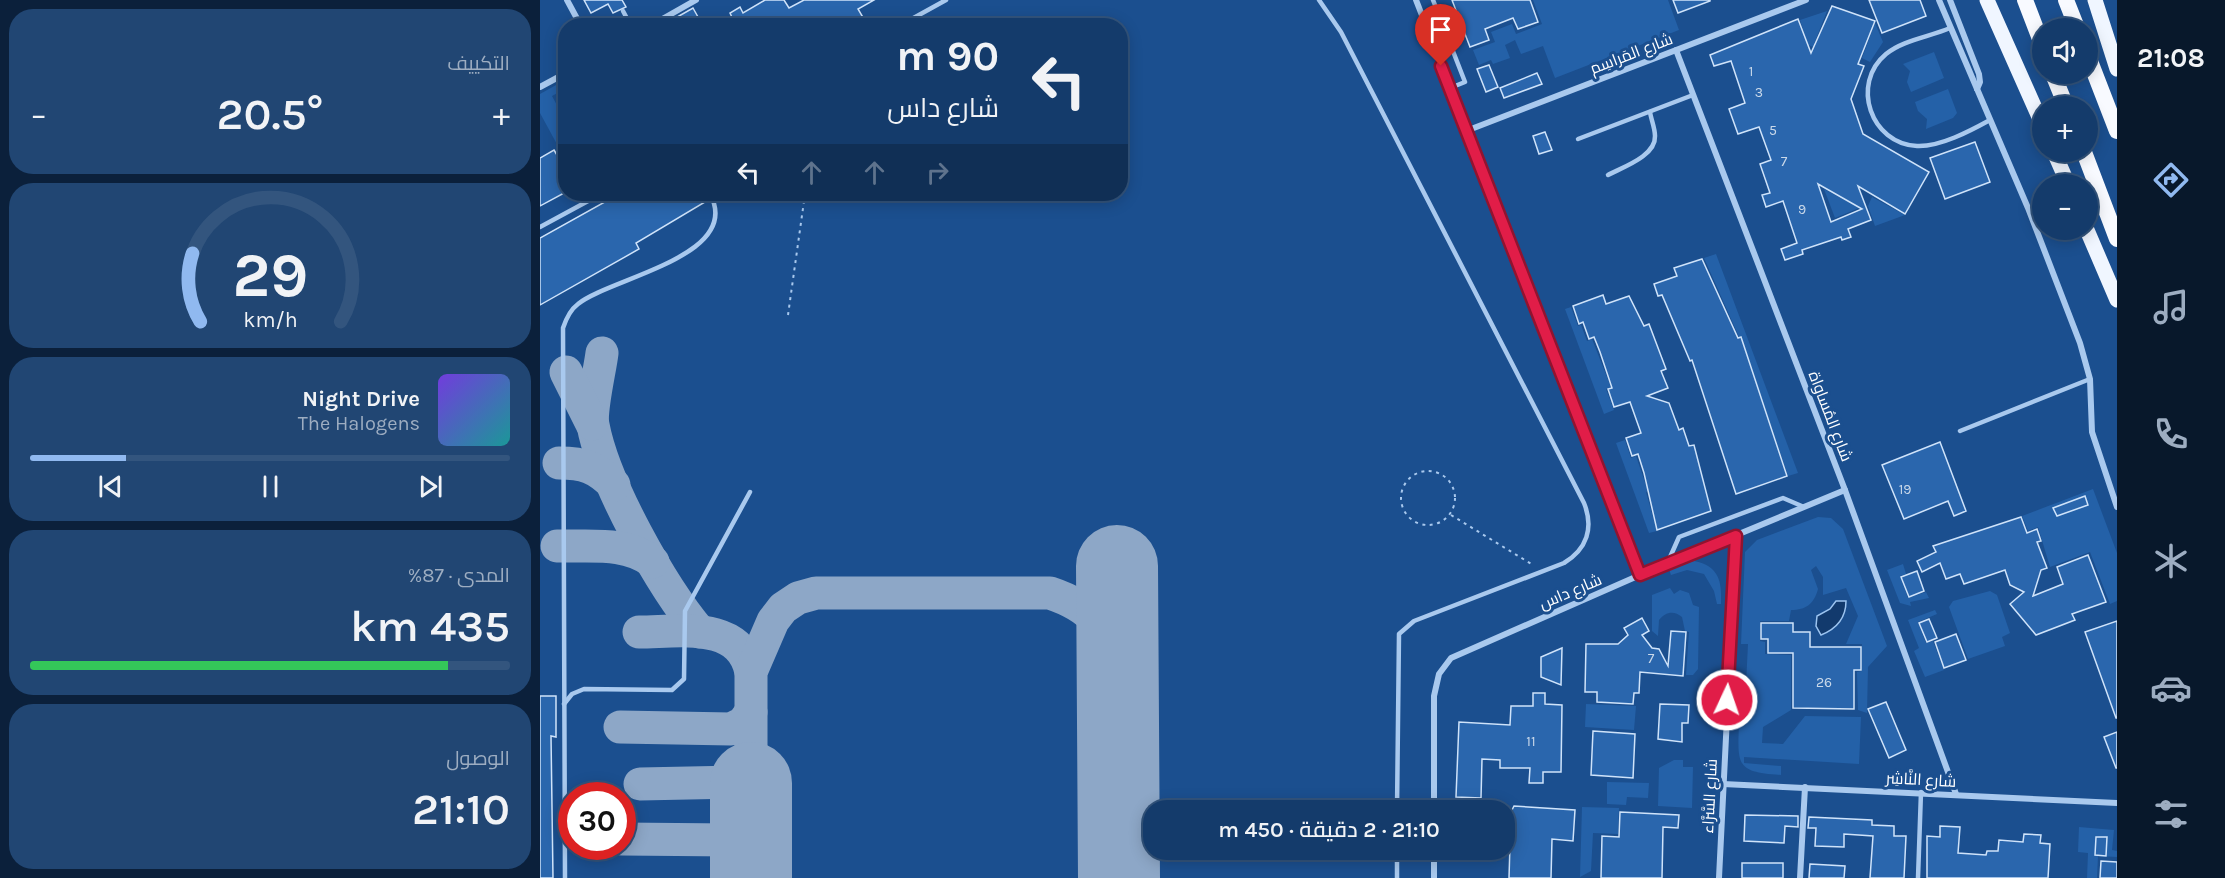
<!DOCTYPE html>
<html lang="ar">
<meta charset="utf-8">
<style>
body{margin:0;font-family:Karla,Cairo,sans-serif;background:#214673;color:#f1f3f6;direction:rtl;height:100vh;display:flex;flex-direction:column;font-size:22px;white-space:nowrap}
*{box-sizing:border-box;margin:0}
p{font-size:20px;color:#9dadc1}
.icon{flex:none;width:33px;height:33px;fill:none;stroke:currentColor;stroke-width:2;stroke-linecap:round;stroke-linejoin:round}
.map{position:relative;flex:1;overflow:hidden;direction:ltr}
.details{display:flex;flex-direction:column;gap:9px;padding:9px;background:#0b203b;width:540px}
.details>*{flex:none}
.guide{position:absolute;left:18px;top:18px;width:570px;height:183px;border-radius:24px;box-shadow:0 3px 15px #0003,0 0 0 2px #33557e;direction:rtl;background:#143b6b;color:#f1f3f6;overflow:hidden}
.fabs{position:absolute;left:1492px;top:18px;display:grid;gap:12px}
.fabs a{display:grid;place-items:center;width:66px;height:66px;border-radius:50%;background:#143b6b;box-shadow:0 3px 15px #0003,0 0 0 2px #33557e;font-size:30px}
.speed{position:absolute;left:18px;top:782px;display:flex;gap:12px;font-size:30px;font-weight:700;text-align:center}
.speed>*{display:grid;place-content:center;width:78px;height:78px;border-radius:50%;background:#143b6b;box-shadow:0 3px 15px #0003,0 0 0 2px #33557e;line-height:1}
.speed .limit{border:9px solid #d22;background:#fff;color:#111}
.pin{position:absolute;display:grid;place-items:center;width:51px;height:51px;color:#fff;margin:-62px -26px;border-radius:50% 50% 50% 0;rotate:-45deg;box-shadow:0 0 6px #0007}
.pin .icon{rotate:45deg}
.me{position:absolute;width:66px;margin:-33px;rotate:3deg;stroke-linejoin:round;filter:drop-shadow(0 0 4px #0008)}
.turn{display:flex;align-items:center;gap:21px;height:126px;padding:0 30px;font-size:27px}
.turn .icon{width:78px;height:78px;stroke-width:2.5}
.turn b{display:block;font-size:42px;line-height:51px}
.lanes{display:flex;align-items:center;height:57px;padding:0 30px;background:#0003;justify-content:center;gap:30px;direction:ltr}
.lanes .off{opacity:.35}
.big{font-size:45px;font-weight:600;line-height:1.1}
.details .card{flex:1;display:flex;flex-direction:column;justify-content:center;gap:9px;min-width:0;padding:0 21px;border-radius:24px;background:#214673}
.details .dial{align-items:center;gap:0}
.dial svg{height:156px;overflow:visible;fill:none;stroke:#33557e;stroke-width:7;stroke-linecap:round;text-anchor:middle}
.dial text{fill:#f1f3f6;stroke:none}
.song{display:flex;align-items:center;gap:18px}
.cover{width:72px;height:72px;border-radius:9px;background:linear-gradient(135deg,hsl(260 70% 55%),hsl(180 70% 35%))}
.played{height:6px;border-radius:3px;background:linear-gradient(90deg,#90b9f0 20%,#33557e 20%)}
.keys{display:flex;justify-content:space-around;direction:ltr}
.heat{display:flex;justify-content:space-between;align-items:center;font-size:33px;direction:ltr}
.charge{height:9px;border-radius:4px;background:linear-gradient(90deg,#34c759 87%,#33557e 0)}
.trip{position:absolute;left:603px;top:800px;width:372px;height:60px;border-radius:24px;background:#143b6b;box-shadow:0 3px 15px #0003,0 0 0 2px #33557e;font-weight:600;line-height:60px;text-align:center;direction:rtl}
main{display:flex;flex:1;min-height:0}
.dock{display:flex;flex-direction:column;width:108px;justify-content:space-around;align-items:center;background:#08182b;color:#9dadc1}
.dock .icon{width:42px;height:42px}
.dock .active{color:#90b9f0}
.dock b{font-size:27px;color:#f1f3f6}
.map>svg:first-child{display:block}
.green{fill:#2461a8}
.water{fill:#123a6d;stroke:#9cc4f0;stroke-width:1.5}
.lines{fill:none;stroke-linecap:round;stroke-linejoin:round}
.taxiway{stroke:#8da7c7;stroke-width:33}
.runway{stroke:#8da7c7;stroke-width:82}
.building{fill:#2a66ad;stroke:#cfe3fa;stroke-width:1.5;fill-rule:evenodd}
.path{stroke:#a9c9ee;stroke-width:2;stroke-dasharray:3 4.5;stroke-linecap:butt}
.service{stroke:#a9c9ee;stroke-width:4.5}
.minor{stroke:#a9c9ee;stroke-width:6}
.primary{stroke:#f0f6ff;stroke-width:15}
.trunk{stroke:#f8faff;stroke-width:16}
.route-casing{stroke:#92132f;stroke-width:15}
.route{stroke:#e11d48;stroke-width:10}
.labels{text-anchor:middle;stroke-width:6;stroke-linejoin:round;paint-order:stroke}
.number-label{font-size:14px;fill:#cad9ea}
.street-label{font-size:16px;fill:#fff;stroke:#1b4f8f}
</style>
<main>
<nav class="dock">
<b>21:08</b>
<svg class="icon active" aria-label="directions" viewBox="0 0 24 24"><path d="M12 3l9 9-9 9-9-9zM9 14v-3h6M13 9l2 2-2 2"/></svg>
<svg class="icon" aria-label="music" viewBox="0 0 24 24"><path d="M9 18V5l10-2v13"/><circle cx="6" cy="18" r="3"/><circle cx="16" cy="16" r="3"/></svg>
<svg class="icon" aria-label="phone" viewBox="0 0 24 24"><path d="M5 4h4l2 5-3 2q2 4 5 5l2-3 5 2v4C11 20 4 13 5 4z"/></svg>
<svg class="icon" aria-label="climate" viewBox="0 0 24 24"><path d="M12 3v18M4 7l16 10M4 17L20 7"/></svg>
<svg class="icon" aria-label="car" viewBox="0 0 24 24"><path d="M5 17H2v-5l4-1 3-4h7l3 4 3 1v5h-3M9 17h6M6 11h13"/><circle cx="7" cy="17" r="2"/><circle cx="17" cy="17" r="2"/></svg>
<svg class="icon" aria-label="filters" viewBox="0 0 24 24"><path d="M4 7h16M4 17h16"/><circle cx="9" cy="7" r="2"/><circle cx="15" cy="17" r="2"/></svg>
</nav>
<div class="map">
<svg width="1577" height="878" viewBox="0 0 1577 878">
<rect width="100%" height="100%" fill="#1b4f8f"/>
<!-- green -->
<g class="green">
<path d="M 993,0 L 1128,0 L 1139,30 L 1015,78 L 1003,46 L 981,54 L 975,40 L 965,45 L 970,58 L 953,64 L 951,60 L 939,65 L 933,50 L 955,42 L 951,32 L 972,24 L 976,34 L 1002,24 Z"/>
<path d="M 1287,11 L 1274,44 L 1310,58 L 1309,61 L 1268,45 L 1260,20 Z"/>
<path d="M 1335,23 L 1343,42 L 1330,62 L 1322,58 Z"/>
<path d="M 1394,52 L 1404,78 L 1371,92 L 1367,82 L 1370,71 L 1363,64 Z"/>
<path d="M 25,80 L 25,89 L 12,96 L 25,120 L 25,159 L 0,113 L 0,94 Z"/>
<path d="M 1408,89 L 1417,113 L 1413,118 L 1386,129 L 1387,119 L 1378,111 L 1375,102 Z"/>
<path d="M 1284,189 L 1319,208 L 1295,218 Z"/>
<path d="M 1332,197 L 1365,215 L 1335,226 L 1328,206 Z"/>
<path d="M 1176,254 L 1258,473 L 1248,476 L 1201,336 L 1199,337 L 1164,258 Z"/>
<path d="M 1031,307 L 1038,326 L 1041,325 L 1047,341 L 1052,339 L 1071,387 L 1066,389 L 1074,410 L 1064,414 L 1025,309 Z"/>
<path d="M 1085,440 L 1091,458 L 1096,456 L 1108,491 L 1106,492 L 1117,531 L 1109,533 L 1076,443 Z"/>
<path d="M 1553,489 L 1577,553 L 1577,601 L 1570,604 L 1550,552 L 1510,567 L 1498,527 L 1488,531 L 1482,516 Z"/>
<path d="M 1278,517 L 1291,518 L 1303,529 L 1347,646 L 1328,667 L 1327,713 L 1318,710 L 1317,672 L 1322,671 L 1322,644 L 1306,644 L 1318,616 L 1306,588 L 1283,595 L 1283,577 L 1276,566 L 1271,570 L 1278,589 C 1274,604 1266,610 1251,610 L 1249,621 L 1220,621 L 1220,641 L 1225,642 L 1225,654 L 1251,655 L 1251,710 L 1223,727 L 1222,743 L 1243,744 L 1265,716 L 1321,717 L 1319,764 L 1204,757 L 1204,763 L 1241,766 L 1241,775 C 1198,772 1197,767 1199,725 L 1204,725 L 1208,644 L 1201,644 L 1205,552 L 1217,540 Z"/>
<path d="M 1154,561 C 1179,566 1182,581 1181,604 L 1177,604 L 1174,591 L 1164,574 L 1147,570 L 1131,575 L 1129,569 Z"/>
<path d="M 1363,564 L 1366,574 L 1360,576 L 1368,598 L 1386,592 L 1389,598 L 1370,602 L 1371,606 L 1360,603 L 1347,570 Z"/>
<path d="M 1130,588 L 1134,594 L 1140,590 L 1149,593 L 1153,605 L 1159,607 L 1158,669 L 1153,675 L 1146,675 L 1149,632 L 1145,631 L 1142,617 C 1134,610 1125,612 1119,620 L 1118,636 L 1112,631 L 1112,595 Z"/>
<path d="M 1450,591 L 1457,595 L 1470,633 L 1462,637 L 1465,646 L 1428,659 L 1409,607 L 1413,601 Z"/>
<path d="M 1395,610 L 1397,614 L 1378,622 L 1386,643 L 1393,641 L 1404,670 L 1385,677 L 1374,651 L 1379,648 L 1368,620 Z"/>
<path d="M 1046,704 L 1096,706 L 1094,730 L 1045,727 Z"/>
<path d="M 1134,760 L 1143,760 L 1143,767 L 1153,767 L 1152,808 L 1118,806 L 1119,768 Z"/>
<path d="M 1067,782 L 1109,783 L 1108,798 L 1087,797 L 1086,805 L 1067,804 Z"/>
<path d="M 1042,807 L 1079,808 L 1078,834 L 1053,833 L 1051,871 L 1040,877 Z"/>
<path d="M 1539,827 L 1574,830 L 1572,850 L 1577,851 L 1577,857 L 1558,856 L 1557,878 L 1547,878 L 1548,853 L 1538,852 Z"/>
</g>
<!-- water -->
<path class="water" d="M 1296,601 L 1306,601 C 1306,618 1296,629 1281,635 L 1276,626 L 1277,616 L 1290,609 Z"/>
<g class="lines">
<!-- taxiway -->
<g class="taxiway">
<path d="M 62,353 C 60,370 50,411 53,425 C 64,484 122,587 160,632"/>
<path d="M 26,372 L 52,424"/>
<path d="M 19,463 C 44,463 56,467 74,485"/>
<path d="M 17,546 C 50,547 86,541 113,562"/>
<path d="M 99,632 C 139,632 200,620 211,672"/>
<path d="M 80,727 L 191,729 L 203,723 L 211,712"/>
<path d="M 211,783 L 211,672 L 233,621 L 243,608 L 258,598 L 276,593 L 510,593 C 555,608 565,627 580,670"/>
<path d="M 100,784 L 197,782 L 207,774 L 211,764"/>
<path d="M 82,839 L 191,840 L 201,835 L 211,822"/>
<path d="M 210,878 L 211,876"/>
</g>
<!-- runway -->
<g class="runway">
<path d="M 577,566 L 579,878"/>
<path d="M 211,783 L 211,878"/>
</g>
</g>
<!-- building -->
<g class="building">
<path d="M 44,0 L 82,0 L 86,7 L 73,13 L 68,4 L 51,13 Z"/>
<path d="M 225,0 L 244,0 L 249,8 L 264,0 L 334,0 L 318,9 L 328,26 L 196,26 L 190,13 L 200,7 L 203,13 Z"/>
<path d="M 912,0 L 990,0 L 998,22 L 978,29 L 973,18 L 945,29 L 949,40 L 930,47 Z"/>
<path d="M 1133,0 L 1170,0 L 1170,1 L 1138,13 Z"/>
<path d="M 1329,0 L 1380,0 L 1386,16 L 1342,33 Z"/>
<path d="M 1292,6 L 1335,21 L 1318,64 L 1324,66 L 1311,99 L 1323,134 L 1389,172 L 1365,214 L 1318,186 L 1331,220 L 1308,229 L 1311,237 L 1302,240 L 1301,237 L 1262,250 L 1263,254 L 1245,260 L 1241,249 L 1257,243 L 1243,201 L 1226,207 L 1222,195 L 1230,193 L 1220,164 L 1231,160 L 1219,127 L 1198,134 L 1189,109 L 1205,103 L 1191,61 L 1174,66 L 1170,55 L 1258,19 L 1271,53 ZM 1278,184 L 1322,209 L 1291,222 Z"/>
<path d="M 153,8 L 163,26 L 122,26 L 139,16 Z"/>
<path d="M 949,65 L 958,87 L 946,92 L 937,69 Z"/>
<path d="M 997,73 L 1002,84 L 964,98 L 960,88 Z"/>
<path d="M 1005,132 L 1012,150 L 999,154 L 993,136 Z"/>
<path d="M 1435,142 L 1450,182 L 1405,199 L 1390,158 Z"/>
<path d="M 14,150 L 26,170 L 26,192 L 0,206 L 0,158 Z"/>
<path d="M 79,194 L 160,194 L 165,202 L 96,243 L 99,249 L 0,305 L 0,238 Z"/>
<path d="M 1162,259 L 1198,338 L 1201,337 L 1247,476 L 1196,494 L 1152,360 L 1150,361 L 1122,295 L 1118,296 L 1114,284 L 1137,276 L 1134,268 Z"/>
<path d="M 1063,295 L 1066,304 L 1089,296 L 1104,326 L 1109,324 L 1126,369 L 1121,371 L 1128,388 L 1107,396 L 1129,403 L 1139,430 L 1143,428 L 1149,446 L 1154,445 L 1171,511 L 1117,530 L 1104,473 L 1098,454 L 1092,456 L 1086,438 L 1101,433 L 1090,402 L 1074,407 L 1068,389 L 1072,388 L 1060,352 L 1054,337 L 1049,339 L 1043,322 L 1039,324 L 1033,306 Z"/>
<path d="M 1400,442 L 1426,511 L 1414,516 L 1408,501 L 1364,519 L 1342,465 Z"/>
<path d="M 1545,496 L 1548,505 L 1517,516 L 1513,508 Z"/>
<path d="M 1481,517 L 1487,533 L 1497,529 L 1501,541 L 1497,542 L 1507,568 L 1501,570 L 1493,596 L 1523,584 L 1517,567 L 1548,555 L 1566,602 L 1532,614 L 1535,620 L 1496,635 L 1470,604 L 1484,592 L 1470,585 L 1465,570 L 1424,584 L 1420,574 L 1406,579 L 1400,563 L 1382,572 L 1377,561 L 1396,552 L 1393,546 Z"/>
<path d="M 1377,571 L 1384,591 L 1369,597 L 1361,577 Z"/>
<path d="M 1102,618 L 1109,631 L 1102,635 L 1112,648 L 1119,649 L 1128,666 L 1131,631 L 1146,632 L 1143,676 L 1100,672 L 1099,693 L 1094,693 L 1093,704 L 1057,702 L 1057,692 L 1045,692 L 1046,644 L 1078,644 L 1088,635 L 1084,628 Z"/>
<path d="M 1389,619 L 1397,638 L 1387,642 L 1379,623 Z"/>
<path d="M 1577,621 L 1577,718 L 1576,718 L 1545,632 Z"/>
<path d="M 1221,623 L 1253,623 L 1253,632 L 1270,632 L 1270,647 L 1321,647 L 1321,670 L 1314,670 L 1314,709 L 1253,708 L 1253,653 L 1228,653 L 1228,639 L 1221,639 Z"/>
<path d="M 1416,634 L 1426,660 L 1404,668 L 1395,642 Z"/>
<path d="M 1022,648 L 1021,685 L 1001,677 L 1001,657 Z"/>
<path d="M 993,693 L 1005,693 L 1005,704 L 1022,705 L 1021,772 L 1003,772 L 1003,783 L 989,783 L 990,768 L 960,768 L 960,760 L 942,759 L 941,798 L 916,797 L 919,722 L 970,725 L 971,706 L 993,706 Z"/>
<path d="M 0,696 L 16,696 L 16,737 L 11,736 L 13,878 L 0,878 Z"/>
<path d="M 1346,702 L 1366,750 L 1349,758 L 1328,709 Z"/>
<path d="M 1120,704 L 1149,705 L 1148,723 L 1142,723 L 1142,742 L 1118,739 Z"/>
<path d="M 1053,731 L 1095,734 L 1093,778 L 1051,775 Z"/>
<path d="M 1577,732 L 1577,768 L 1576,768 L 1564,737 Z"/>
<path d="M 974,806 L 1035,810 L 1033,841 L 1012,839 L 1011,878 L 969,878 L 971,812 Z"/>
<path d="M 1080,812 L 1139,815 L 1138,828 L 1123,827 L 1122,878 L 1061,878 L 1062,836 L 1079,837 Z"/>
<path d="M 1205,815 L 1258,816 L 1258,827 L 1245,826 L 1244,843 L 1204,841 Z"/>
<path d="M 1269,817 L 1332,820 L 1332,825 L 1354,826 L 1354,836 L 1366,836 L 1364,878 L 1330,878 L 1333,836 L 1304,834 L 1304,847 L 1275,846 L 1276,828 L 1268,828 Z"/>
<path d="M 1400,826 L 1420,827 L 1418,853 L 1446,855 L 1447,851 L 1458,851 L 1459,840 L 1483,842 L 1484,834 L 1501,835 L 1500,843 L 1510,844 L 1508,878 L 1387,878 L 1387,836 L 1400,837 Z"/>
<path d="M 1556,837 L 1567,837 L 1566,856 L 1555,855 Z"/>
<path d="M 1561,861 L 1577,862 L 1577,878 L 1560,878 Z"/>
<rect x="1202" y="863" width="41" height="15"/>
<path d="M 1270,864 L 1305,866 L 1304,878 L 1269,878 Z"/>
</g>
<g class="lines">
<!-- path -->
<g class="path">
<path d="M 248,315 L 265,194"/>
<circle cx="888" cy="498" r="27"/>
<path d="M 911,515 L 993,565"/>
</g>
<!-- service -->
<g class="service">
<path d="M 779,0 L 801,32 L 1044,503 C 1054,528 1047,549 1024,563 L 874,621 L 859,634 L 857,810"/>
<path d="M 893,0 L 925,82 L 910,88"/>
<path d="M 83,11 L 91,26"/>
<path d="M 359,26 L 406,0"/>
<path d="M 1410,28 C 1389,37 1363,40 1346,54 C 1310,84 1331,144 1377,146 C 1400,147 1430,131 1450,120"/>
<path d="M 1038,139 L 1153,95"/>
<path d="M 1068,175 C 1083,167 1116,156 1115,136 C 1115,128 1111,119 1110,112"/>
<path d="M 0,227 L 61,194"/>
<path d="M 1420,431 L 1550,379"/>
<path d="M 1127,564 L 1139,537 L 1243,498 L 1264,507"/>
<path d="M 24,704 L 32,694 L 44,689 L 132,690 L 144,679 L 145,611 L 210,492"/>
<path d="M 857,849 L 857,878"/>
<path d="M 25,878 L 23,328 C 26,319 30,310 38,304 C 70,278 204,256 170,194"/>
<path d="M 1378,878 L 1381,792"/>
</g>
<!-- minor -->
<g class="minor">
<path d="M 27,0 L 41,26"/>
<path d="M 876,0 L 1100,575"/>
<path d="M 1399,0 L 1488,208 L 1540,343 L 1550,379 L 1552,432 L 1577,507"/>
<path d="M 1410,0 L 1439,74 L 1440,82 L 1437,89"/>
<path d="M 110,26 L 156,0"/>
<path d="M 1136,50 L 1305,490 L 1416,794"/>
<path d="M 0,87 L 26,73"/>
<path d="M 926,131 L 1266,0"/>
<path d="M 1183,784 L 1577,803"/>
<path d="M 894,810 L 894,696 L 899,674 L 911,658 L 1100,575 L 1305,490"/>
<path d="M 894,849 L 894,878"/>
<path d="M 1179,878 L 1196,536"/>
<path d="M 1260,878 L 1265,787"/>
</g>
<!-- primary -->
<g class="primary">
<path d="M 1447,0 L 1503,126"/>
<path d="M 1555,0 L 1577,69"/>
<path d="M 1514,152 L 1528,184"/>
<path d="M 1547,230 L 1577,300"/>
</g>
<!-- trunk -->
<g class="trunk">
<path d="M 1485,0 L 1503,47"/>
<path d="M 1526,0 L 1537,28"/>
<path d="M 1548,56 L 1577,131"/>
<path d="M 1513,74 L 1526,106"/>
<path d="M 1544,152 L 1577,239"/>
</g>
</g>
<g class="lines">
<!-- route casing -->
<g class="route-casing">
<path id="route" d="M 901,66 L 1100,575 L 1196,536 L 1187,700"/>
</g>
<!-- route -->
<use href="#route" class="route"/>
</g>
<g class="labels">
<!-- number labels -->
<g class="number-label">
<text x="1211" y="76">1</text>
<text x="1219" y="97">3</text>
<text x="1233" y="135">5</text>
<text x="1244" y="166">7</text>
<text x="1262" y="214">9</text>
<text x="1365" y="494">19</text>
<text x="1111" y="663">7</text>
<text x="1284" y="687">26</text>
<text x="991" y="746">11</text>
</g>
<!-- street labels -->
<g class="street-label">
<text transform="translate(1091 53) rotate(-21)" y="6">شارع المَراسِم</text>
<text transform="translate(1291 416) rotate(69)" y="6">شارع المُساواة</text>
<text transform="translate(1030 591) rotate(-23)" y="6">شارع داس</text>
<text transform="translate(1381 779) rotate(3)" y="6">شارع النَّاشِر</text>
<text transform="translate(1169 796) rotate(-87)" y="6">شارع السَّرَّاء</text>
</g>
</g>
</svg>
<div class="fabs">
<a><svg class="icon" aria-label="sound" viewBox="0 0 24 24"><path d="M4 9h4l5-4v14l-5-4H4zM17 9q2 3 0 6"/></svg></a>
<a>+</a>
<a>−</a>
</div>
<div class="speed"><div class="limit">30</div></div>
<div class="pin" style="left:901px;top:66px;background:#d93025"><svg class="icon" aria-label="arrive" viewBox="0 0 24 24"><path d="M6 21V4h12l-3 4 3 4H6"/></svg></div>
<svg class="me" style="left:1187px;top:700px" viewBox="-20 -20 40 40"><circle r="17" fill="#e11d48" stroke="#fff" stroke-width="3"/><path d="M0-11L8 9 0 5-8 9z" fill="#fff"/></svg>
<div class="trip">21:10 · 2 دقيقة · 450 m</div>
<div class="guide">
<div class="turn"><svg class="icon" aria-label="left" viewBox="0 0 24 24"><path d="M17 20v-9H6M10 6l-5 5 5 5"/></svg><div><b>90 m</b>شارع داس</div></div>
<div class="lanes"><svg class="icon" aria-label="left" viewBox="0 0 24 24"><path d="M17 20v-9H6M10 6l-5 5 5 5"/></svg><svg class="icon off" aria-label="ahead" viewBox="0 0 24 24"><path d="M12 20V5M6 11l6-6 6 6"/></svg><svg class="icon off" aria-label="ahead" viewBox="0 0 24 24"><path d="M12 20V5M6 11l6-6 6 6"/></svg><svg class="icon off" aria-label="right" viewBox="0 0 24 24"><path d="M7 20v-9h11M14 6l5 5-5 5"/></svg></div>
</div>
</div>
<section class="details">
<div class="card"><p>التكييف</p>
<div class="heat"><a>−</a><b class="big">20.5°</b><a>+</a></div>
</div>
<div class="card dial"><svg viewBox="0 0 100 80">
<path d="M14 69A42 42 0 1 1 86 69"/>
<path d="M14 69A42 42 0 0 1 10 34" stroke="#90b9f0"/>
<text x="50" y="56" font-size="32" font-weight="700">29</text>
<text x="50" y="72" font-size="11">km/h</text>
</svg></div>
<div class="card">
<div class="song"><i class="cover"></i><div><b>Night Drive</b><p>The Halogens</p></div></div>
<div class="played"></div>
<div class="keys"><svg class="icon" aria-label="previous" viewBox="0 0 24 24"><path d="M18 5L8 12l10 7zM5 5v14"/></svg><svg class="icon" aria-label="pause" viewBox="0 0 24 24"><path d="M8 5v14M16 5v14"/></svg><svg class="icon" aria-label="next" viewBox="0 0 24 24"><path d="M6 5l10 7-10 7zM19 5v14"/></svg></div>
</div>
<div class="card"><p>المدى · 87%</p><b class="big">435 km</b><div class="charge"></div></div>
<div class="card"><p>الوصول</p><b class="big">21:10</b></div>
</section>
</main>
